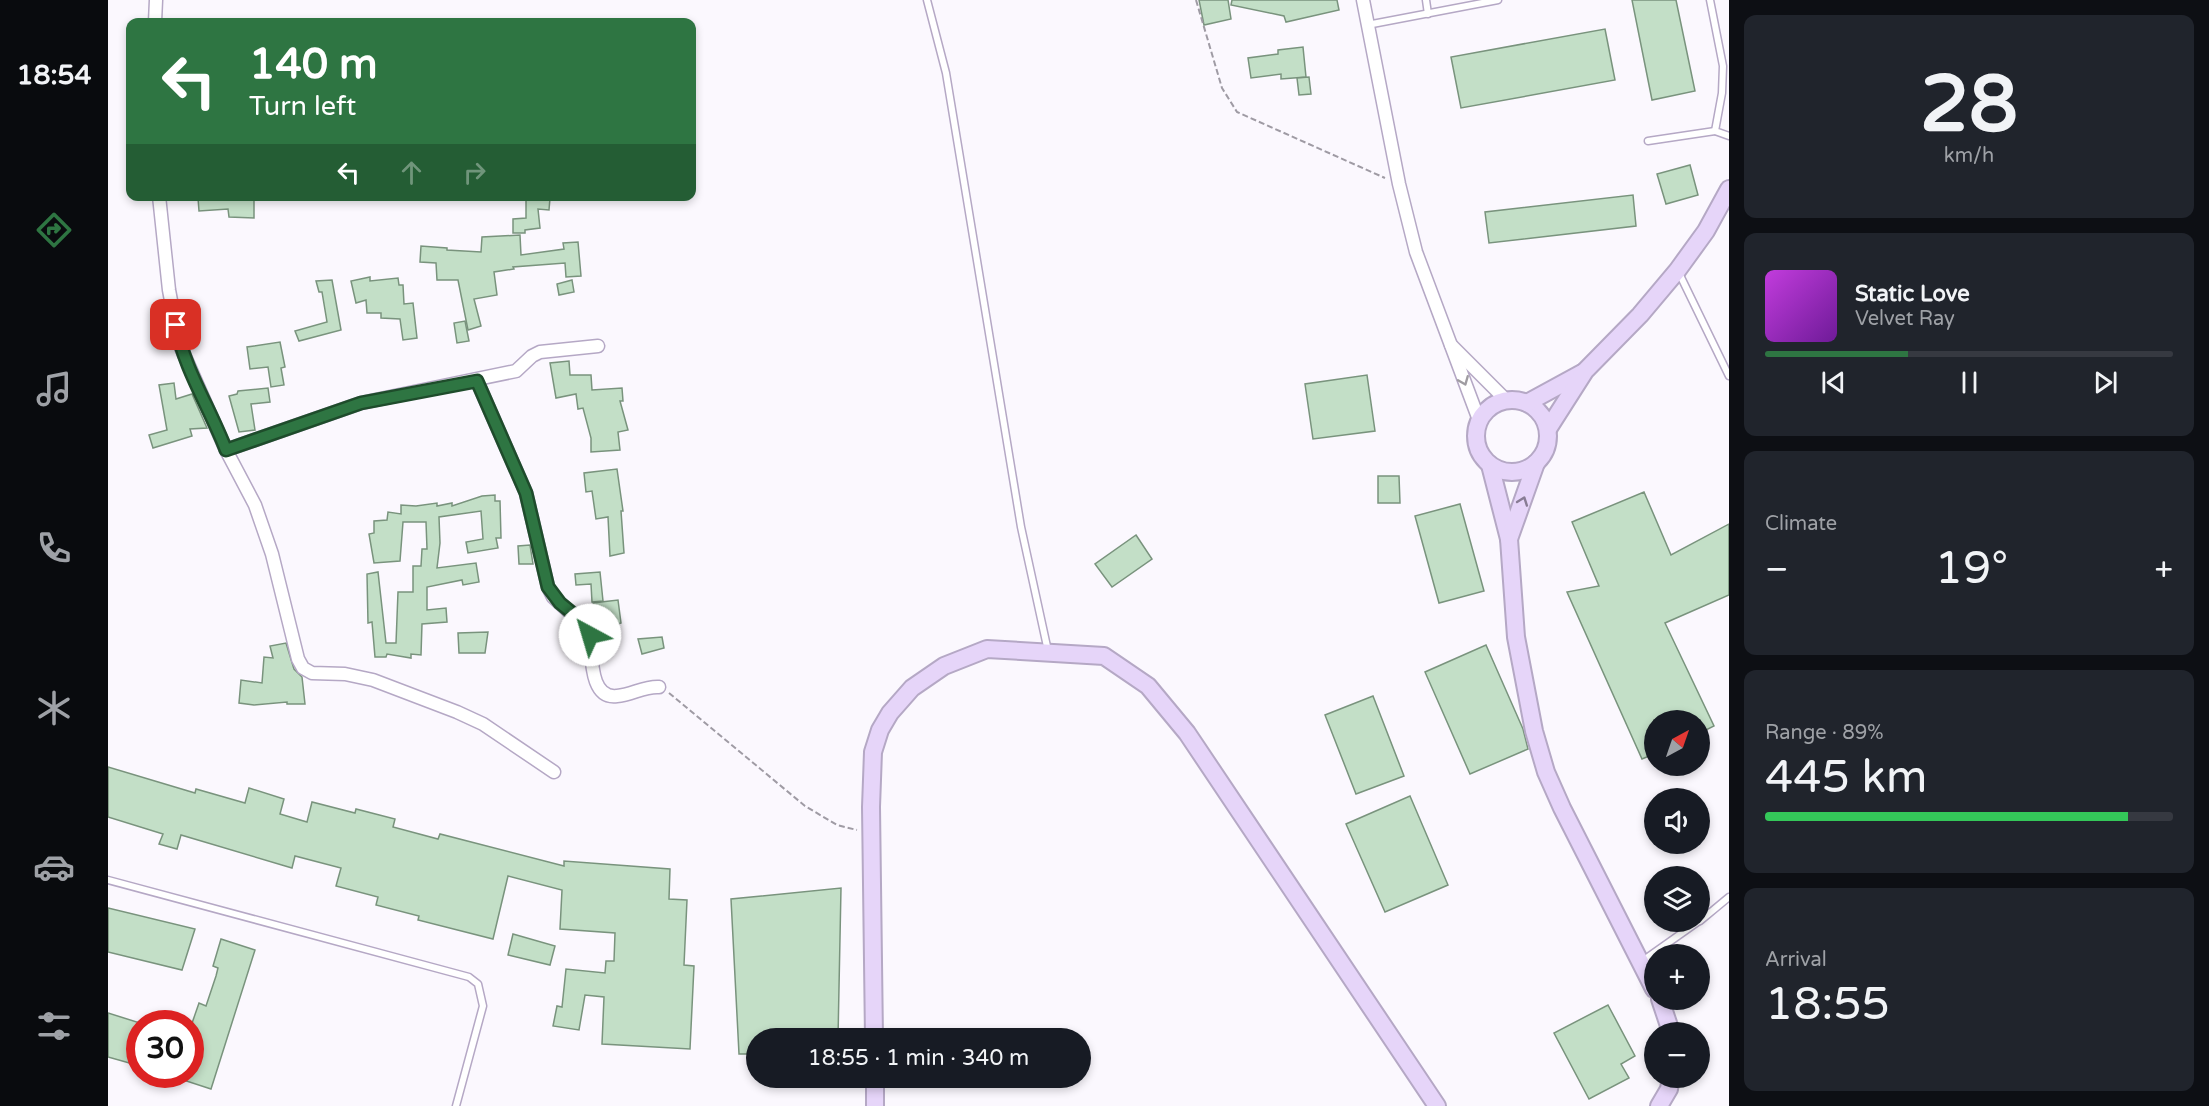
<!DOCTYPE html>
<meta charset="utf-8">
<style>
body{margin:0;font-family:"Varela Round",sans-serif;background:#20242c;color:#f1f3f6;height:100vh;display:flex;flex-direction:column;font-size:22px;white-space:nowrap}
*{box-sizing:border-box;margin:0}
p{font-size:20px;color:#9ea1a6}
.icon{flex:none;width:33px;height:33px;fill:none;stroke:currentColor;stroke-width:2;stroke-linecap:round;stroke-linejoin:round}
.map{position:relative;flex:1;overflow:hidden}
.details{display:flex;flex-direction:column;gap:15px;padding:15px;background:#0d0f14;width:480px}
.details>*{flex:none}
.hud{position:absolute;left:18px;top:18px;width:570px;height:183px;border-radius:12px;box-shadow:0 3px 9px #0003;background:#2e7542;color:#fff;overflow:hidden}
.needle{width:39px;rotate:40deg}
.buttons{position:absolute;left:1536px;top:710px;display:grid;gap:12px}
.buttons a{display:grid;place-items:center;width:66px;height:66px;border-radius:50%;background:#171b24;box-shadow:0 3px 9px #0003;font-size:30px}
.speed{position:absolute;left:18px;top:1010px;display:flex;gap:12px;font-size:30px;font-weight:700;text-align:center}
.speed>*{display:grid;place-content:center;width:78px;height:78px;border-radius:50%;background:#171b24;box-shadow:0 3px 9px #0003;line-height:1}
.speed .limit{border:9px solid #d22;background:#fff;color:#111}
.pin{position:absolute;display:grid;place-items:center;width:51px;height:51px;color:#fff;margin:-26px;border-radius:12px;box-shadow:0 3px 9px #0006}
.me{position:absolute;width:66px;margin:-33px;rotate:321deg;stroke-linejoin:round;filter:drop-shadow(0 0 4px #0008)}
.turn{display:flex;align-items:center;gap:21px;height:126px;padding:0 24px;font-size:27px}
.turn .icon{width:78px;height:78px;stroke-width:2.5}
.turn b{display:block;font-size:42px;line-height:51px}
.lanes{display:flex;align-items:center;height:57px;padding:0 24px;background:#0003;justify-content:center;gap:30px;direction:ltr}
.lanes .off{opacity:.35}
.big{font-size:45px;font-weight:600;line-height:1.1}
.details .tile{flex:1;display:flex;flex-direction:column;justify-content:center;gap:9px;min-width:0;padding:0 21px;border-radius:12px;background:#20242c}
.details .dial{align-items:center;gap:0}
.dial b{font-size:78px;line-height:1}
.song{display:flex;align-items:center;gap:18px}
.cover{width:72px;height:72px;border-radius:9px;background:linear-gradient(135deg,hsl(290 70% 55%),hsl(280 70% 35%))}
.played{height:6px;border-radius:3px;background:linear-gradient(90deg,#2e7542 35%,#363941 35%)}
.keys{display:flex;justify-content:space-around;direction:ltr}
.heat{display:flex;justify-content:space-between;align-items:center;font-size:33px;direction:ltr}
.charge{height:9px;border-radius:4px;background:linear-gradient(90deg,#34c759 89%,#363941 0)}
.trip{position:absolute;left:638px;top:1028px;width:345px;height:60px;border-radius:30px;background:#171b24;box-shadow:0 3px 9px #0003;font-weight:600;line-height:60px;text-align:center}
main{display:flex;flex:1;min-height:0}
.menu{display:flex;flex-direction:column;width:108px;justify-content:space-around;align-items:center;background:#090b0e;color:#9ea1a6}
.menu .icon{width:42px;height:42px}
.menu .current{color:#2e7542}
.menu b{font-size:27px;color:#f1f3f6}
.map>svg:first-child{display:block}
.building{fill:#c3dfc7;stroke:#79937d;stroke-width:1.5}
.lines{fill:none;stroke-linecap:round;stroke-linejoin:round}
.lane-casing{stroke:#b5a8c5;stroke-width:9}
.street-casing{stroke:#b5a8c5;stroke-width:15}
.secondary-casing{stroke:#b5a8c5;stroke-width:20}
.path{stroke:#9f9ba4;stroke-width:2;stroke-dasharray:6 3;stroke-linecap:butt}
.lane{stroke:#fff;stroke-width:6}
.street{stroke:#fff;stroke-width:12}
.secondary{stroke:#e6d5f9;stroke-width:16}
.oneway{stroke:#9f9ca1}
.oneway2{stroke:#887c94}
.route-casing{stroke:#1e4c2b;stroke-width:15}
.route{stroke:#2e7542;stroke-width:10}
</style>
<main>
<nav class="menu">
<b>18:54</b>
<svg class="icon current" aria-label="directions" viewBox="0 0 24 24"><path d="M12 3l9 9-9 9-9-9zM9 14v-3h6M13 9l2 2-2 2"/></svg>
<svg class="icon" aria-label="music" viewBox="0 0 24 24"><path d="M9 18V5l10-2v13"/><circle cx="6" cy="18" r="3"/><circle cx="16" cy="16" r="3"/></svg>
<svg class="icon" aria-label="phone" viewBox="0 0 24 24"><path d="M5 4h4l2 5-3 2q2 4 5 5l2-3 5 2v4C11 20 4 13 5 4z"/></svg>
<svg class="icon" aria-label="climate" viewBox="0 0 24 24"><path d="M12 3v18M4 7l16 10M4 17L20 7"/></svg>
<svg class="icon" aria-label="car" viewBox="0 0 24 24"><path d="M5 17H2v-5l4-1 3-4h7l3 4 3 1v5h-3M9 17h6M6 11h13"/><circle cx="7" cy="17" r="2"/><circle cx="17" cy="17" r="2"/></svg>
<svg class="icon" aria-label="filters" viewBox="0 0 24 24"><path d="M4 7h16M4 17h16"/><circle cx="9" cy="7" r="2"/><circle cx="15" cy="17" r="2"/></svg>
</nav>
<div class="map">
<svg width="1621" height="1106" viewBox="0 0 1621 1106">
<rect width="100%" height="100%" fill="#fbf8fe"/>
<!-- building -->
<g class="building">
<path d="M 1091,0 L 1120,0 L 1123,19 L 1096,25 Z"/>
<path d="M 1124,0 L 1229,0 L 1231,10 L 1178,22 L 1176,16 L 1123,5 Z"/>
<path d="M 1524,0 L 1568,0 L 1587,91 L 1544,100 Z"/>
<path d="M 1497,29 L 1507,80 L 1353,108 L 1343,57 Z"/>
<path d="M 1195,47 L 1198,77 L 1173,79 L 1173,74 L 1143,78 L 1140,58 L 1170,54 L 1170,50 Z"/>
<path d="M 1201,77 L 1203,94 L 1191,95 L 1189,78 Z"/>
<path d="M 1582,165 L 1590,195 L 1558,204 L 1549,174 Z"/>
<path d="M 1525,195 L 1528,226 L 1381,243 L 1377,212 Z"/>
<path d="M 418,197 L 442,198 L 441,210 L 430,209 L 432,228 L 417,230 L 417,233 L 405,233 L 405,219 L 418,218 Z"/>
<path d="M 90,198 L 146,198 L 146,218 L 121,217 L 120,209 L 91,211 Z"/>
<path d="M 412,235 L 413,255 L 456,249 L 455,243 L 470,242 L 473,276 L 458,277 L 457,263 L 405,267 L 406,269 L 386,272 L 389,295 L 366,299 L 373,326 L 360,330 L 350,280 L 329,280 L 328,263 L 312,262 L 313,246 L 339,248 L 339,250 L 373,252 L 374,237 Z"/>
<path d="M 262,277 L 262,281 L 290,278 L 291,285 L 295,285 L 296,304 L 305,303 L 309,338 L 295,340 L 292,319 L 273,318 L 273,313 L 259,313 L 258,300 L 248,303 L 243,281 Z"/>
<path d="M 224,280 L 233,330 L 191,341 L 187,331 L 219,322 L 214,292 L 211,292 L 208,281 Z"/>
<path d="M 464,280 L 466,292 L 451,295 L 449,284 Z"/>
<path d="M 357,321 L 361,341 L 349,343 L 346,323 Z"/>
<path d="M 172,342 L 177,367 L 173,368 L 176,385 L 163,387 L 160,367 L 142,369 L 139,347 Z"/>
<path d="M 461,361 L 462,375 L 483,375 L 484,390 L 514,388 L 515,401 L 512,401 L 520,430 L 510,432 L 512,450 L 483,452 L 483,438 L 475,408 L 470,409 L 468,394 L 448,398 L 442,363 Z"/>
<path d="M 1259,375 L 1267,431 L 1205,439 L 1197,384 Z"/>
<path d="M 66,383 L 68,399 L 84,394 L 99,428 L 82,429 L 84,436 L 45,448 L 41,435 L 59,430 L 51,385 Z"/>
<path d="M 160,388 L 162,402 L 143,404 L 147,430 L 131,432 L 121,396 L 129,394 L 130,391 Z"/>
<path d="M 509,469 L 515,511 L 513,511 L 516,553 L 502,556 L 500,517 L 488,519 L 484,491 L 478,492 L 476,473 Z"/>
<path d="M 1270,476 L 1291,476 L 1292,503 L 1270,503 Z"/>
<path d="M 1536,492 L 1563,555 L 1621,524 L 1621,595 L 1557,623 L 1606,726 L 1592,733 L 1592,720 L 1546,720 L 1546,754 L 1534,759 L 1459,592 L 1491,586 L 1464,522 Z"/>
<path d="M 387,495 L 387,501 L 392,501 L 393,538 L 388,538 L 390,548 L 360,553 L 358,542 L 375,539 L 373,511 L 331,517 L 332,543 L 329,568 L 368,563 L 371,582 L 355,585 L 354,580 L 319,587 L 319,610 L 338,608 L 339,622 L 314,624 L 313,655 L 303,654 L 303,658 L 279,654 L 278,657 L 267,657 L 264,622 L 260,623 L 259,574 L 270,572 L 278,643 L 288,643 L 290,592 L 305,592 L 305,566 L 313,566 L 314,549 L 319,549 L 318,522 L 295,522 L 292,561 L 266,563 L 261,534 L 266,533 L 266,521 L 279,520 L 280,512 L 293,514 L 293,505 L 308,506 L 329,503 L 329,506 L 344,503 L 344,506 L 374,496 Z"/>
<path d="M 1352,504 L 1376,591 L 1331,603 L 1307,516 Z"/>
<path d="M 1028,535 L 1044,559 L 1004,587 L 987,564 Z"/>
<path d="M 422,545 L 425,564 L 411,564 L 410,546 Z"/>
<path d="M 492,572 L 495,601 L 484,602 L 483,584 L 468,585 L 467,574 Z"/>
<path d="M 510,600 L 513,623 L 493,630 L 485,603 Z"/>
<path d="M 380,632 L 377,653 L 351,653 L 350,633 Z"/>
<path d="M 554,637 L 556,648 L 534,654 L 530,639 Z"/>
<path d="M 178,643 L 186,669 L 194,677 L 197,704 L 179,704 L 179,702 L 146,705 L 131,703 L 133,680 L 154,683 L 156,657 L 165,658 L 162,646 Z"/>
<path d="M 1378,645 L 1415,729 L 1420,749 L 1362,774 L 1317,672 Z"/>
<path d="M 1265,696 L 1296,776 L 1248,794 L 1217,715 Z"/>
<path d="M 0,767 L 87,793 L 88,789 L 137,803 L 141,788 L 176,799 L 172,814 L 199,822 L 204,802 L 247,813 L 248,809 L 287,819 L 285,827 L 330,839 L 332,834 L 456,866 L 456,861 L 562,869 L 561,899 L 579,900 L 576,965 L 586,966 L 582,1049 L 494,1044 L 496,997 L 477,995 L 471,1030 L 445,1026 L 449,1006 L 454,1007 L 458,969 L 497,973 L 498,961 L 506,961 L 507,933 L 452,929 L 454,890 L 400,876 L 385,939 L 310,920 L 311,916 L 268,905 L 270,897 L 228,886 L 233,868 L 187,856 L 184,868 L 73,835 L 69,849 L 51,844 L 55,834 L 0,817 Z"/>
<path d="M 1302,796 L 1340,885 L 1277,912 L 1238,824 Z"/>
<path d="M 733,888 L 730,1038 L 648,1038 L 648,1054 L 631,1054 L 623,899 Z"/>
<path d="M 0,908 L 87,929 L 74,970 L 0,952 Z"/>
<path d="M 405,934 L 447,946 L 442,965 L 400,955 Z"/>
<path d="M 113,939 L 147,950 L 103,1089 L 63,1076 L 63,1074 L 82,1074 L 82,1029 L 91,1003 L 98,1006 L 108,976 L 110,968 L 105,966 Z"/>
<path d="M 1500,1005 L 1527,1056 L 1513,1064 L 1521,1078 L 1481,1099 L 1446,1033 Z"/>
<path d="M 0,1013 L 32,1023 L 32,1066 L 0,1057 Z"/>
</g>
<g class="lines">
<!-- lane casing -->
<g class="lane-casing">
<g id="lane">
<path d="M 819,0 L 838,73 L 913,527 L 940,651"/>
<path d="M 1318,0 L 1320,14"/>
<path d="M 1602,0 L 1615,66 L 1614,93 L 1607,131 L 1621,136"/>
<path d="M 1259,25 L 1390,0"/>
<path d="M 1540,141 L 1607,131"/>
<path d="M 1570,271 L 1621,376"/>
<path d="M 0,880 L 361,977 L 370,984 L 375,1006 L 348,1106"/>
<path d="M 1592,921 L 1621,897"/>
<path d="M 1533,962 L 1591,921"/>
</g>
</g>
<!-- street casing -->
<g class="street-casing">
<g id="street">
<path d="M 1255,0 L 1291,184 L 1308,252 L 1371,420"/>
<path d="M 47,22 L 48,0"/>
<path d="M 51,196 L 61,290 L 71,343 L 118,450 L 147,505 L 164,554 L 190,659 L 195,668 L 204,673 L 237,674 L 265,680 L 349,712 L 375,724 L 446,772"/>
<path d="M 1343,345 L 1398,400"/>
<path d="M 369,381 L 418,493 L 440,587 L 445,597 L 480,629 C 485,648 479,700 509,696 C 524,695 536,686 551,687"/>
<path d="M 118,450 L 253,403 L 408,371 L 424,356 L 432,352 L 490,346"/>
</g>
</g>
<!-- secondary casing -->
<g class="secondary-casing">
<g id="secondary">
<circle cx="1404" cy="436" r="36"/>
<path d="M 1419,403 L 1474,373"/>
<path d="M 1440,429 L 1477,371 L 1532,315 L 1569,271 L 1598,231 L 1621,189"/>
<path d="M 1382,465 L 1401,539 L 1408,637 L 1426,731 L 1438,772 L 1454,808 L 1546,989"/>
<path d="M 1401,539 L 1428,463"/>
<path d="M 1552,999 L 1563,1032"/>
<path d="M 766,1038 L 763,807 L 765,752 L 772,730 L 782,713 L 804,688 L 836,666 L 879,649 L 996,656 L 1040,686 L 1079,733 L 1329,1106"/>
<path d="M 767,1077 L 767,1106"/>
<path d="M 1551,1106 L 1561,1089 L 1563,1077"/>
</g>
</g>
<!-- path -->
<g class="path">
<path d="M 1088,0 L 1114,88 L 1129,112 L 1277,178"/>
<path d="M 561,693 L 697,806 L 729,825 L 749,830"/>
</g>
<!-- lane -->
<use href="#lane" class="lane"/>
<!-- street -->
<use href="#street" class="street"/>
<!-- secondary -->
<use href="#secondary" class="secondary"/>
</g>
<!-- one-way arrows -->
<defs><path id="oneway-chevron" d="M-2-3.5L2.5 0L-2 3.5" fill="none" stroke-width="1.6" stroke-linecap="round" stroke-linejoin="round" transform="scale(1.5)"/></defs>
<use class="oneway" href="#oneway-chevron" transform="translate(1356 381) rotate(68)"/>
<use class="oneway2" href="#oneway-chevron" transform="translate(1415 501) rotate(-70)"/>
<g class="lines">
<!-- route casing -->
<g class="route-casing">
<path id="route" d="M 68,325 C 76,369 102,408 118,450 L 253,403 L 369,381 L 418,493 L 440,587 L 452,603 L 474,621 L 482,635"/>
</g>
<!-- route -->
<use href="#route" class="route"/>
</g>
</svg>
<div class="buttons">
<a><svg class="needle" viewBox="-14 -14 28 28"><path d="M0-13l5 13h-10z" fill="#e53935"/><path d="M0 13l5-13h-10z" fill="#9ea1a6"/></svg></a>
<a><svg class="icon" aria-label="sound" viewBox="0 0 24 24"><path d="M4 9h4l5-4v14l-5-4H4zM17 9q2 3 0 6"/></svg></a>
<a><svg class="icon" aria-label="layers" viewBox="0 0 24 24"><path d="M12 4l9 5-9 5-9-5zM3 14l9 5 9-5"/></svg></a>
<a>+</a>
<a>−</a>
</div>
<div class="speed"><div class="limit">30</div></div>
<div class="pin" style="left:68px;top:325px;background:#d93025"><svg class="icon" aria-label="arrive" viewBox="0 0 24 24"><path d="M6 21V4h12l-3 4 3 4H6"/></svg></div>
<svg class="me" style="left:482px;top:635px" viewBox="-20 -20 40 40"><circle r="19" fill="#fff"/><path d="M0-13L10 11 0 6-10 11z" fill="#2e7542"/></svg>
<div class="trip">18:55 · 1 min · 340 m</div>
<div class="hud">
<div class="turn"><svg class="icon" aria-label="left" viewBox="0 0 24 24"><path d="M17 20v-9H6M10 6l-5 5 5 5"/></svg><div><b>140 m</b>Turn left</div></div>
<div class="lanes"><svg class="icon" aria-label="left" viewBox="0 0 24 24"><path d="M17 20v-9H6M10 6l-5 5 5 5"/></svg><svg class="icon off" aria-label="ahead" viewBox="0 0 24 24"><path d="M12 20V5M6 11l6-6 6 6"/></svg><svg class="icon off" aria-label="right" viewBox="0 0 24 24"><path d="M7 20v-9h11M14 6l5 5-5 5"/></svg></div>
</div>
</div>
<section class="details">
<div class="tile dial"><b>28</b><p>km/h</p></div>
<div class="tile">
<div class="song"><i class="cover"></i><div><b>Static Love</b><p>Velvet Ray</p></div></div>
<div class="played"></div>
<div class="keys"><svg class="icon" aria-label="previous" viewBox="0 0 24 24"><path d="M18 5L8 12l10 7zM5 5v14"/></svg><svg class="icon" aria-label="pause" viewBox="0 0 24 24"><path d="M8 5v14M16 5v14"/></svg><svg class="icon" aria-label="next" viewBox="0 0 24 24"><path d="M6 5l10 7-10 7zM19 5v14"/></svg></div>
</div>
<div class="tile"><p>Climate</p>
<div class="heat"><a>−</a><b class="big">19°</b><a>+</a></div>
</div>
<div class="tile"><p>Range · 89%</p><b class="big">445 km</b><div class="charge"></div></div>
<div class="tile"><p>Arrival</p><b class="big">18:55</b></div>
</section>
</main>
